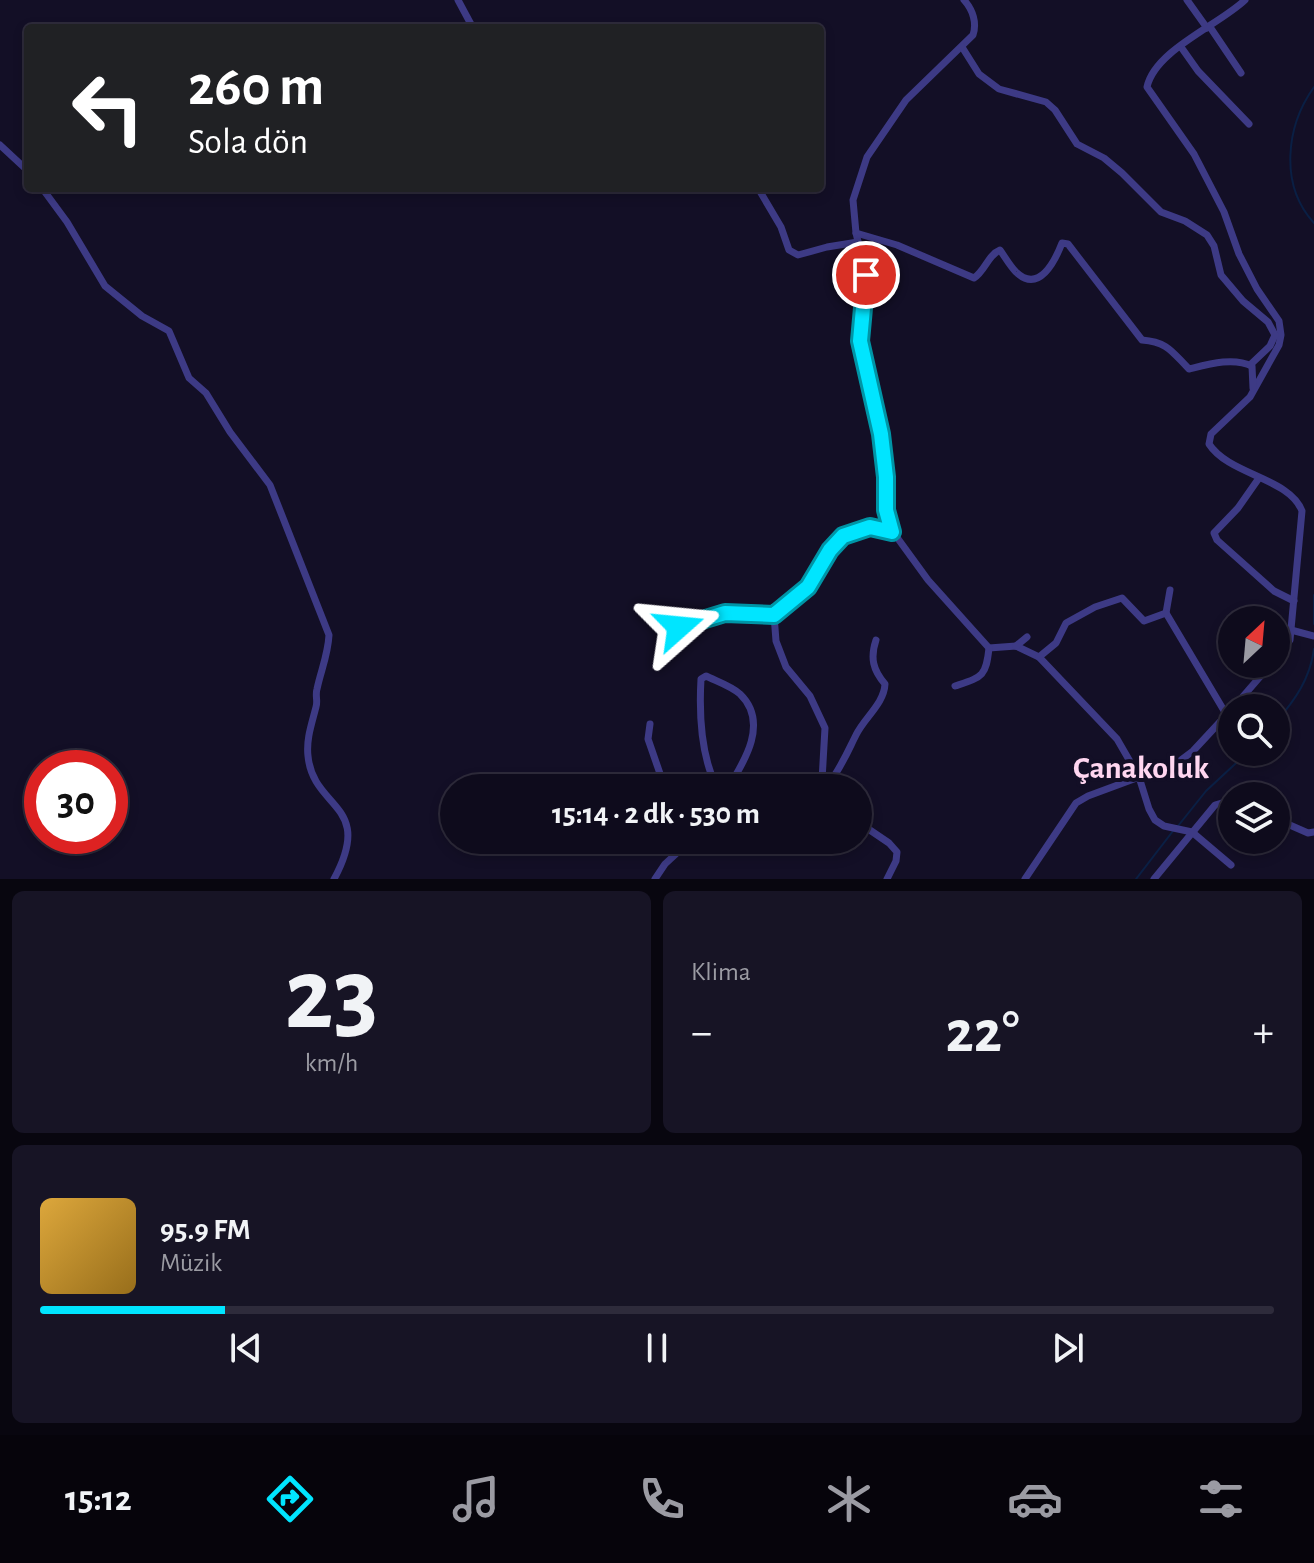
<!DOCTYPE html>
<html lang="tr">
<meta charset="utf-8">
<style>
body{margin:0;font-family:"Alegreya Sans",sans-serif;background:#171425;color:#f1f3f6;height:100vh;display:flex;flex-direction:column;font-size:30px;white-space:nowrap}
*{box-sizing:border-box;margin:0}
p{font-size:26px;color:#9b9ba3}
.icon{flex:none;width:44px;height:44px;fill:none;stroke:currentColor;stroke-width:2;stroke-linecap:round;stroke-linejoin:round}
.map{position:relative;height:879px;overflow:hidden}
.details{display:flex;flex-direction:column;gap:12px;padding:12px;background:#08060f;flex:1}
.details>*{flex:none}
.banner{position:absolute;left:24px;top:24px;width:800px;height:168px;border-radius:8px;box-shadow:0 4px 12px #0003,0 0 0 2px #2e2b3b;background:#202124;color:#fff;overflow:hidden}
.needle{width:52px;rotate:26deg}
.fabs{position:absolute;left:1218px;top:606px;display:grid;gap:16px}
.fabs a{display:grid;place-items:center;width:72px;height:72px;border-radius:50%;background:#0e0b1c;box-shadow:0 4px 12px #0003,0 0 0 2px #2e2b3b;font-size:40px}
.speed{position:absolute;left:24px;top:750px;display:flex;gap:16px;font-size:40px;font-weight:700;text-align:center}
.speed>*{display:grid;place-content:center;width:104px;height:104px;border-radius:50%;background:#0e0b1c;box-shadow:0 4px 12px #0003,0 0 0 2px #2e2b3b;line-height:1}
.speed .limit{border:12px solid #d22;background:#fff;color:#111}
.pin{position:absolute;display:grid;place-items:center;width:68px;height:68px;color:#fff;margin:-34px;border:4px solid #fff;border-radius:50%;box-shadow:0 2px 8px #0007}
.me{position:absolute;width:88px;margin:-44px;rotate:72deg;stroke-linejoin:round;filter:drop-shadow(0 0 6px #0008)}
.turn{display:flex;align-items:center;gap:28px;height:168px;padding:0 32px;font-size:36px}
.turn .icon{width:104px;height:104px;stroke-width:2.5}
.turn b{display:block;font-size:56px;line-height:68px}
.big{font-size:60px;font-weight:600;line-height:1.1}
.details .widget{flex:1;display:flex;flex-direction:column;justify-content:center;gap:12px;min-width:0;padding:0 28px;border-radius:12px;background:#171425}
.details .dial{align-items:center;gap:0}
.dial b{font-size:104px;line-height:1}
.song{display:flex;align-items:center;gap:24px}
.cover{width:96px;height:96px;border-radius:12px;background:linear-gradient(135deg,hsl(40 70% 55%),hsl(40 70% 35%))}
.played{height:8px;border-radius:4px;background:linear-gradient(90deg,#00e5ff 15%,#2e2b3b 15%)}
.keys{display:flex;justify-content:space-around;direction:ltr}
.heat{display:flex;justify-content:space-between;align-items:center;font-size:44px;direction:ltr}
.details .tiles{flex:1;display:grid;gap:12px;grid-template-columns:1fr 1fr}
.widget:last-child{grid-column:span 2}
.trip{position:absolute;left:440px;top:774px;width:432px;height:80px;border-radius:40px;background:#0e0b1c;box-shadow:0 4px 12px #0003,0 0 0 2px #2e2b3b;font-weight:600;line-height:80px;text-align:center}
.tab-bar{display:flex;height:128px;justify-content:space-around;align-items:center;background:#06040b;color:#9b9ba3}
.tab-bar .icon{width:56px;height:56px}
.tab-bar .current{color:#00e5ff}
.tab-bar b{font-size:36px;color:#f1f3f6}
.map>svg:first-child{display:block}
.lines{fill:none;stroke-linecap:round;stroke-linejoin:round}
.stream{stroke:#0a1f44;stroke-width:2}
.minor{stroke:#3d3a85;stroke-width:7}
.route-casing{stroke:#0095a6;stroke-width:20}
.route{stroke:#00e5ff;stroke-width:14}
.labels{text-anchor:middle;stroke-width:8;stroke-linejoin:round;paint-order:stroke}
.quarter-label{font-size:32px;font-weight:bold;fill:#ffd6f0;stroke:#130f26}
</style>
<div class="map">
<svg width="1314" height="879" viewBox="0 0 1314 879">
<rect width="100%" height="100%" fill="#130f26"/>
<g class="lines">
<!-- stream -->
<g class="stream">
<path d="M 1314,87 C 1286,126 1279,185 1314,223"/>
<path d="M 1314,595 L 1314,624"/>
<path d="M 1276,722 C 1295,700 1310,679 1314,649"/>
<path d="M 1178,826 L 1206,791 L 1248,752"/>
<path d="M 1136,879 L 1173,831"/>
</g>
<!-- minor -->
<g class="minor">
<path d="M 458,0 L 473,28"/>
<path d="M 964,0 C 973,10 977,23 973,35 L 906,100 L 867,157 L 853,200 L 856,233 L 866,275 L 860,341 L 881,434 L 888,525 L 928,580 L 989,648 L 1016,646 L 1039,657 L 1117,739 L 1139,777 L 1149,809 L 1155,820 L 1164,826 L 1192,832 L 1231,865"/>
<path d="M 1187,0 L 1207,28"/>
<path d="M 1245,0 C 1219,25 1155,50 1147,87 L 1194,154 L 1224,212 L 1239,254 L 1257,289 L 1279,321 L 1281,335 L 1279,345 L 1250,397 L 1211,434 L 1209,444 C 1229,475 1290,478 1302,511 L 1290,640 L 1276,659"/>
<path d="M 1210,27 L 1241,73"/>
<path d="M 962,47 L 979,74 L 999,89 L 1046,102 L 1055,110 L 1077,144 L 1104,158 L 1122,173 L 1161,212 L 1185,221 L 1207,235 L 1214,246 L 1221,275 L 1243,301 L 1268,322 L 1275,335 L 1270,346 L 1250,365"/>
<path d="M 1181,47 L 1198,71 L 1249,124"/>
<path d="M 0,145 L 28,171"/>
<path d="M 42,188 L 67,222 L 105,286 L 142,316 L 169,331 L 189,378 L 206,393 L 230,432 L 270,485 L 329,635 C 328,655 321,670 317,689 C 315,695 318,701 316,707 C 312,723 306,739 308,756 C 313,810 375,803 334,879"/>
<path d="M 758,188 L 781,227 L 789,250 L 798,255 L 827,247 L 858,242"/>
<path d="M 856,233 L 897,245 L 974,278 C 985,271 988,255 1000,250 C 1005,257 1010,266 1016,272 C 1039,294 1055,261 1062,243 L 1068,244 L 1142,340 C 1168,342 1172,352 1189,369 C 1209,364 1233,357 1252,366 L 1253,388"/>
<path d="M 1259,478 L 1238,508 L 1214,533 L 1217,540 L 1274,591 L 1294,601"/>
<path d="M 1166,613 L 1170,590"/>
<path d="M 774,615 L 776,641 L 786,667 L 810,696 L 825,728 L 822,780 L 828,788"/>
<path d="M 679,627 L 725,613 L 774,615 L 808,587 L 830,550 L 843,536 L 870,527 L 892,532"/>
<path d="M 1291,630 L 1314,636"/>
<path d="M 1016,646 L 1027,637"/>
<path d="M 1039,657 L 1056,643 L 1066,623 L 1095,607 L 1122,598 L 1144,621 L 1166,613 L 1226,714"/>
<path d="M 955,686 C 982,677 986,677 989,648"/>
<path d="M 1233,708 L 1271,664"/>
<path d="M 650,724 L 648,739 L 665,788"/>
<path d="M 827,786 C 840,770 847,753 856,735 C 864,718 884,704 885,684 C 873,670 870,658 876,640"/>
<path d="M 717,788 C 701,756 699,714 701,679 L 706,676 C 716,681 731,686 740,694 C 769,722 745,761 728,788"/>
<path d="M 1276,819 L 1308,833 L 1314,832"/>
<path d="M 858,822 L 889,843 L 897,852 L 896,861 L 887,879"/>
<path d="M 655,879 L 665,864 L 691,840"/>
<path d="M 1025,879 L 1076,803 L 1088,796 L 1177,763 L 1193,751 L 1232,709"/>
<path d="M 1154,879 L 1215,805 L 1232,800"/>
</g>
</g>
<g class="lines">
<!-- route casing -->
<g class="route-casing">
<path id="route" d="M 679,627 L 725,613 L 774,615 L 808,587 L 830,550 L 843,536 L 870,527 L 892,532 L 886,510 L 886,477 L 881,434 L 860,341 L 866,275"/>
</g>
<!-- route -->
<use href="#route" class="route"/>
</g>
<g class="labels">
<!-- quarter labels -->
<g class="quarter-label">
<text x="1141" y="778">Çanakoluk</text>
</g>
</g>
</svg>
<div class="fabs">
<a><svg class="needle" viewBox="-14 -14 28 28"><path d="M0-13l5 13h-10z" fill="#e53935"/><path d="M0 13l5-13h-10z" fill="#9b9ba3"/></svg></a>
<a><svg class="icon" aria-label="search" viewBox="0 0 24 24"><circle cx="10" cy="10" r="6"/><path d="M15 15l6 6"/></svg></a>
<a><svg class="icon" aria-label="layers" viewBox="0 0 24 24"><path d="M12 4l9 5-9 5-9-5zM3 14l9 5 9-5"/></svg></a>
</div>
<div class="speed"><div class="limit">30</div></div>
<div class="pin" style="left:866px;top:275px;background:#d93025"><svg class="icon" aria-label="arrive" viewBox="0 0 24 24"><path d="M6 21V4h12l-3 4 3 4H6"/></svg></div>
<svg class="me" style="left:679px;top:627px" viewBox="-20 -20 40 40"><path d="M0-17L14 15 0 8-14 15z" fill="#00e5ff" stroke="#fff" stroke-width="4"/></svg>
<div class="trip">15:14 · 2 dk · 530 m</div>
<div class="banner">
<div class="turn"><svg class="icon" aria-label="left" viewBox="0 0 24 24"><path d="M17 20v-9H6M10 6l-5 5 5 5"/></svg><div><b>260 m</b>Sola dön</div></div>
</div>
</div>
<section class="details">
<div class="tiles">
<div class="widget dial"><b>23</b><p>km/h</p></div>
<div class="widget"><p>Klima</p>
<div class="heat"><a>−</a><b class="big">22°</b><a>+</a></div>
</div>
<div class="widget">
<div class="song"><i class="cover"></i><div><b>95.9 FM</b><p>Müzik</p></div></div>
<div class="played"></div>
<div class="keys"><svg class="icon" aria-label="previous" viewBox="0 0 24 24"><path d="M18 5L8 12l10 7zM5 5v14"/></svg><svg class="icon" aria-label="pause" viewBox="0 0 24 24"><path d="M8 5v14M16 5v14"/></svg><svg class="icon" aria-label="next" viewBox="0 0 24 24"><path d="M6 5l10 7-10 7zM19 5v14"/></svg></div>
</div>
</div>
</section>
<nav class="tab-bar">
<b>15:12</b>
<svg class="icon current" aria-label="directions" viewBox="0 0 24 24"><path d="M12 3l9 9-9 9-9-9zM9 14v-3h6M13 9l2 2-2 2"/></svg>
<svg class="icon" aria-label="music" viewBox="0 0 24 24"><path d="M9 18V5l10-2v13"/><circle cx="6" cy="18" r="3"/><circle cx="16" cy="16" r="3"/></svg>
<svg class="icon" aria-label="phone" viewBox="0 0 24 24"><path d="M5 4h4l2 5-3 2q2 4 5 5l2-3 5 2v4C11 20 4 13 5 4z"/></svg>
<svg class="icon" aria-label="climate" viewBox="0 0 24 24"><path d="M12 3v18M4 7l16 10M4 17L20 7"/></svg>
<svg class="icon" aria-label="car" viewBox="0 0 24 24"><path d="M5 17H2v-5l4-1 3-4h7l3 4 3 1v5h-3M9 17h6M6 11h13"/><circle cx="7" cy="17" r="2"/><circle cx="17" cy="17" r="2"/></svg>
<svg class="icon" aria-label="filters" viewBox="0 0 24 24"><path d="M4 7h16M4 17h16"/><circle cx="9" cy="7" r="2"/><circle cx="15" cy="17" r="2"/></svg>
</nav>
